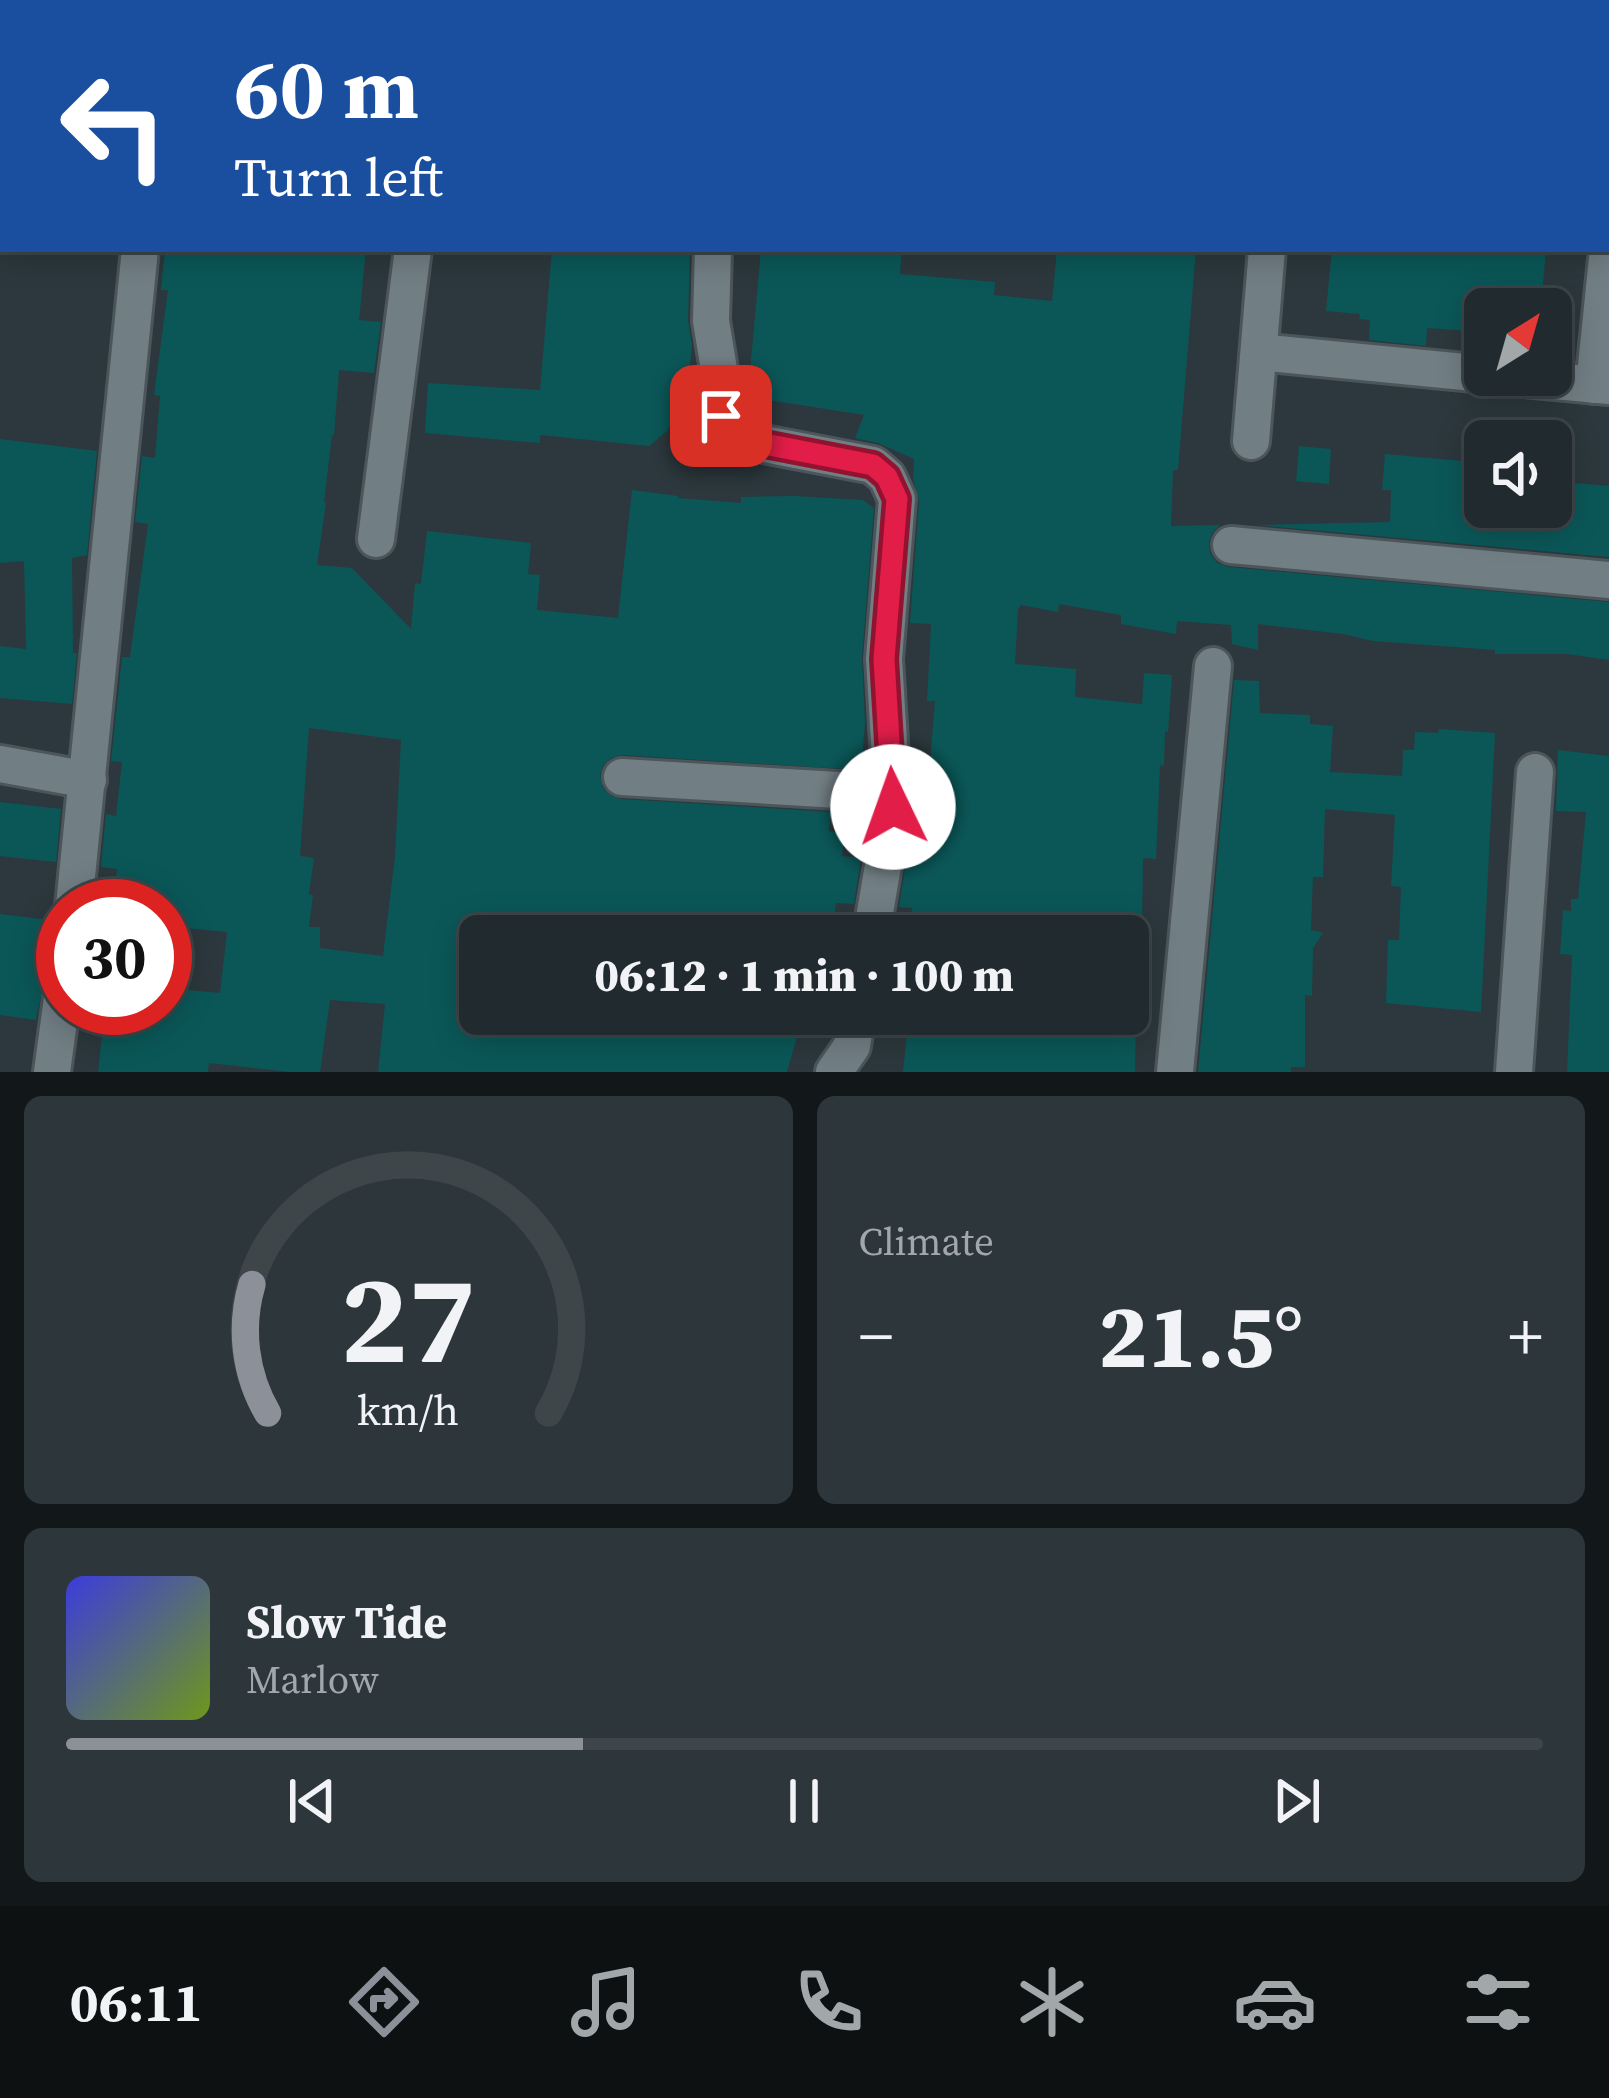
<!DOCTYPE html>
<meta charset="utf-8">
<style>
body{margin:0;font-family:"Source Serif 4",serif;background:#2d363a;color:#f1f3f6;height:100vh;display:flex;flex-direction:column;font-size:45px;white-space:nowrap}
*{box-sizing:border-box;margin:0}
p{font-size:39px;color:#a2a7aa}
.icon{flex:none;width:66px;height:66px;fill:none;stroke:currentColor;stroke-width:2;stroke-linecap:round;stroke-linejoin:round}
.map{position:relative;height:1072px;overflow:hidden}
.side{display:flex;flex-direction:column;gap:24px;padding:24px;background:#121719;flex:1}
.side>*{flex:none}
.banner{position:absolute;left:0px;top:0px;width:1611px;height:252px;box-shadow:0 6px 30px #0003,0 0 0 3px #3e464a;background:#1a4fa0;color:#fff;overflow:hidden}
.needle{width:78px;rotate:37deg}
.controls{position:absolute;left:1464px;top:288px;display:grid;gap:24px}
.controls a{display:grid;place-items:center;width:108px;height:108px;border-radius:18px;background:#212a2e;box-shadow:0 6px 30px #0003,0 0 0 3px #3e464a;font-size:60px}
.speed{position:absolute;left:36px;top:879px;display:flex;gap:24px;font-size:60px;font-weight:700;text-align:center}
.speed>*{display:grid;place-content:center;width:156px;height:156px;border-radius:50%;background:#212a2e;box-shadow:0 6px 30px #0003,0 0 0 3px #3e464a;line-height:1}
.speed .limit{border:18px solid #d22;background:#fff;color:#111}
.pin{position:absolute;display:grid;place-items:center;width:102px;height:102px;color:#fff;margin:-51px;border-radius:24px;box-shadow:0 6px 18px #0006}
.me{position:absolute;width:132px;margin:-66px;rotate:357deg;stroke-linejoin:round;filter:drop-shadow(0 0 9px #0008)}
.turn{display:flex;align-items:center;gap:42px;height:252px;padding:0 36px;font-size:54px}
.turn .icon{width:156px;height:156px;stroke-width:2.5}
.turn b{display:block;font-size:84px;line-height:102px}
.big{font-size:90px;font-weight:800;line-height:1.1}
.side .tile{flex:1;display:flex;flex-direction:column;justify-content:center;gap:18px;min-width:0;padding:0 42px;border-radius:18px;background:#2d363a}
.side .dial{align-items:center;gap:0}
.dial svg{height:312px;overflow:visible;fill:none;stroke:#3e464a;stroke-width:7;stroke-linecap:round;text-anchor:middle}
.dial text{fill:#f1f3f6;stroke:none}
.song{display:flex;align-items:center;gap:36px}
.cover{width:144px;height:144px;border-radius:18px;background:linear-gradient(135deg,hsl(240 70% 55%),hsl(80 70% 35%))}
.played{height:12px;border-radius:6px;background:linear-gradient(90deg,#8c9099 35%,#3e464a 35%)}
.keys{display:flex;justify-content:space-around;direction:ltr}
.heat{display:flex;justify-content:space-between;align-items:center;font-size:66px;direction:ltr}
.side .tiles{flex:1;display:grid;gap:24px;grid-template-columns:1fr 1fr}
.tile:last-child{grid-column:span 2}
.trip{position:absolute;left:459px;top:915px;width:690px;height:120px;border-radius:18px;background:#212a2e;box-shadow:0 6px 30px #0003,0 0 0 3px #3e464a;font-weight:800;line-height:120px;text-align:center}
.dock{display:flex;height:192px;justify-content:space-around;align-items:center;background:#0d1112;color:#a2a7aa}
.dock .icon{width:84px;height:84px}
.dock .on{color:#8c9099}
.dock b{font-size:54px;color:#f1f3f6}
.map>svg:first-child{display:block}
.building{fill:#0b5758;fill-rule:evenodd}
.lines{fill:none;stroke-linecap:round;stroke-linejoin:round}
.street-casing{stroke:#4b555a;stroke-width:42}
.street{stroke:#717e84;stroke-width:36}
.route-casing{stroke:#92132f;stroke-width:30}
.route{stroke:#e11d48;stroke-width:21}
</style>
<div class="map">
<svg width="1609" height="1072" viewBox="0 0 1609 1072">
<rect width="100%" height="100%" fill="#2c383d"/>
<!-- building -->
<g class="building">
<path d="M 165,249 L 366,249 L 359,320 L 381,322 L 374,373 L 339,370 L 334,435 L 332,435 L 324,502 L 326,503 L 317,565 L 352,568 L 411,629 L 415,583 L 421,584 L 427,531 L 531,543 L 528,574 L 540,575 L 537,610 L 618,618 L 632,490 L 678,496 L 678,498 L 741,503 L 741,497 L 794,496 L 863,500 L 874,508 L 862,657 L 865,723 L 861,770 L 623,755 L 611,758 L 603,766 L 600,775 L 603,788 L 611,796 L 621,799 L 831,812 L 829,831 L 845,833 L 842,856 L 861,858 L 854,904 L 836,903 L 832,936 L 480,936 L 480,1014 L 796,1014 L 797,1037 L 787,1072 L 378,1072 L 385,1004 L 330,1000 L 320,1072 L 290,1072 L 209,1063 L 208,1072 L 98,1072 L 105,1008 L 165,1008 L 165,988 L 220,993 L 227,932 L 165,926 L 165,906 L 113,906 L 117,869 L 101,867 L 106,814 L 116,816 L 122,762 L 111,761 L 122,657 L 130,657 L 148,524 L 135,522 L 142,456 L 155,458 L 160,396 L 154,395 L 168,290 L 161,290 ZM 309,728 L 401,740 L 395,856 L 383,956 L 320,948 L 320,927 L 309,927 L 313,895 L 309,894 L 314,858 L 300,856 Z"/>
<path d="M 552,249 L 690,249 L 688,320 L 692,345 L 687,396 L 667,431 L 649,446 L 540,435 L 540,443 L 425,433 L 428,383 L 540,390 Z"/>
<path d="M 761,249 L 902,249 L 900,274 L 995,282 L 994,295 L 1052,301 L 1057,249 L 1196,249 L 1178,470 L 1173,470 L 1171,526 L 1220,525 L 1212,533 L 1209,542 L 1210,553 L 1217,563 L 1229,567 L 1609,602 L 1609,660 L 1567,654 L 1495,654 L 1495,650 L 1373,641 L 1343,634 L 1258,624 L 1258,650 L 1232,644 L 1231,625 L 1177,621 L 1176,634 L 1121,624 L 1121,615 L 1059,604 L 1058,612 L 1021,605 L 1018,609 L 1015,664 L 1076,669 L 1075,697 L 1142,704 L 1144,673 L 1172,675 L 1168,732 L 1165,731 L 1164,766 L 1160,765 L 1156,859 L 1143,858 L 1142,936 L 910,936 L 912,908 L 899,907 L 906,862 L 912,863 L 921,819 L 925,760 L 930,761 L 935,701 L 927,701 L 931,624 L 910,623 L 919,501 L 913,479 L 914,459 L 878,443 L 855,438 L 864,415 L 768,400 L 750,372 Z"/>
<path d="M 1332,249 L 1546,249 L 1541,309 L 1485,309 L 1485,332 L 1427,328 L 1426,346 L 1369,340 L 1370,320 L 1359,319 L 1360,314 L 1326,311 Z"/>
<path d="M 0,439 L 97,451 L 87,555 L 72,558 L 73,653 L 77,653 L 72,704 L 0,698 L 0,646 L 26,649 L 24,561 L 0,563 Z"/>
<path d="M 1299,446 L 1331,449 L 1329,484 L 1296,481 Z"/>
<path d="M 1385,454 L 1473,462 L 1469,507 L 1551,507 L 1551,481 L 1609,486 L 1609,557 L 1256,525 L 1390,522 L 1391,490 L 1382,490 Z"/>
<path d="M 1234,680 L 1259,681 L 1260,713 L 1310,715 L 1310,724 L 1333,726 L 1330,772 L 1402,776 L 1403,750 L 1414,750 L 1415,732 L 1438,733 L 1439,729 L 1495,733 L 1481,1012 L 1386,1003 L 1388,940 L 1399,940 L 1401,887 L 1391,886 L 1395,815 L 1325,809 L 1323,877 L 1313,877 L 1311,930 L 1323,933 L 1313,948 L 1312,996 L 1305,995 L 1305,1067 L 1291,1067 L 1291,1072 L 1198,1072 Z"/>
<path d="M 1558,750 L 1609,756 L 1609,1072 L 1567,1072 L 1572,955 L 1560,954 L 1563,910 L 1571,911 L 1571,899 L 1578,899 L 1586,812 L 1556,811 Z"/>
<path d="M 0,802 L 61,809 L 56,862 L 0,856 Z"/>
<path d="M 0,914 L 58,921 L 63,925 L 58,970 L 45,978 L 36,1020 L 0,1015 Z"/>
<path d="M 909,1014 L 1136,1014 L 1135,1072 L 903,1072 Z"/>
</g>
<g class="lines">
<!-- street casing -->
<g class="street-casing">
<g id="street">
<path d="M 157,3 L 158,0"/>
<path d="M 442,3 L 442,0"/>
<path d="M 728,3 L 729,0"/>
<path d="M 1286,3 L 1287,0"/>
<path d="M 713,249 L 711,321 L 724,400 L 721,416 L 730,433 L 749,441 L 873,465 L 887,477 L 897,499 L 884,659 L 893,807 L 871,936"/>
<path d="M 1259,352 L 1485,374"/>
<path d="M 1491,375 L 1609,386"/>
<path d="M 1594,385 L 1608,249"/>
<path d="M 1251,441 L 1267,249"/>
<path d="M 376,539 L 413,249"/>
<path d="M 1231,545 L 1609,580"/>
<path d="M 0,764 L 88,780"/>
<path d="M 622,777 L 855,791 L 893,807"/>
<path d="M 74,906 L 140,249"/>
<path d="M 52,1072 L 63,991"/>
<path d="M 834,1072 L 852,1046 L 857,1014"/>
<path d="M 1175,1072 L 1213,666"/>
<path d="M 1514,1072 L 1535,772"/>
</g>
</g>
<!-- street -->
<use href="#street" class="street"/>
</g>
<g class="lines">
<!-- route casing -->
<g class="route-casing">
<path id="route" d="M 721,416 L 730,433 L 749,441 L 873,465 L 887,477 L 897,499 L 884,659 L 893,807"/>
</g>
<!-- route -->
<use href="#route" class="route"/>
</g>
</svg>
<div class="controls">
<a><svg class="needle" viewBox="-14 -14 28 28"><path d="M0-13l5 13h-10z" fill="#e53935"/><path d="M0 13l5-13h-10z" fill="#a2a7aa"/></svg></a>
<a><svg class="icon" aria-label="sound" viewBox="0 0 24 24"><path d="M4 9h4l5-4v14l-5-4H4zM17 9q2 3 0 6"/></svg></a>
</div>
<div class="speed"><div class="limit">30</div></div>
<div class="pin" style="left:721px;top:416px;background:#d93025"><svg class="icon" aria-label="arrive" viewBox="0 0 24 24"><path d="M6 21V4h12l-3 4 3 4H6"/></svg></div>
<svg class="me" style="left:893px;top:807px" viewBox="-20 -20 40 40"><circle r="19" fill="#fff"/><path d="M0-13L10 11 0 6-10 11z" fill="#e11d48"/></svg>
<div class="trip">06:12 · 1 min · 100 m</div>
<div class="banner">
<div class="turn"><svg class="icon" aria-label="left" viewBox="0 0 24 24"><path d="M17 20v-9H6M10 6l-5 5 5 5"/></svg><div><b>60 m</b>Turn left</div></div>
</div>
</div>
<section class="side">
<div class="tiles">
<div class="tile dial"><svg viewBox="0 0 100 80">
<path d="M14 69A42 42 0 1 1 86 69"/>
<path d="M14 69A42 42 0 0 1 10 36" stroke="#8c9099"/>
<text x="50" y="56" font-size="32" font-weight="700">27</text>
<text x="50" y="72" font-size="11">km/h</text>
</svg></div>
<div class="tile"><p>Climate</p>
<div class="heat"><a>−</a><b class="big">21.5°</b><a>+</a></div>
</div>
<div class="tile">
<div class="song"><i class="cover"></i><div><b>Slow Tide</b><p>Marlow</p></div></div>
<div class="played"></div>
<div class="keys"><svg class="icon" aria-label="previous" viewBox="0 0 24 24"><path d="M18 5L8 12l10 7zM5 5v14"/></svg><svg class="icon" aria-label="pause" viewBox="0 0 24 24"><path d="M8 5v14M16 5v14"/></svg><svg class="icon" aria-label="next" viewBox="0 0 24 24"><path d="M6 5l10 7-10 7zM19 5v14"/></svg></div>
</div>
</div>
</section>
<nav class="dock">
<b>06:11</b>
<svg class="icon on" aria-label="directions" viewBox="0 0 24 24"><path d="M12 3l9 9-9 9-9-9zM9 14v-3h6M13 9l2 2-2 2"/></svg>
<svg class="icon" aria-label="music" viewBox="0 0 24 24"><path d="M9 18V5l10-2v13"/><circle cx="6" cy="18" r="3"/><circle cx="16" cy="16" r="3"/></svg>
<svg class="icon" aria-label="phone" viewBox="0 0 24 24"><path d="M5 4h4l2 5-3 2q2 4 5 5l2-3 5 2v4C11 20 4 13 5 4z"/></svg>
<svg class="icon" aria-label="climate" viewBox="0 0 24 24"><path d="M12 3v18M4 7l16 10M4 17L20 7"/></svg>
<svg class="icon" aria-label="car" viewBox="0 0 24 24"><path d="M5 17H2v-5l4-1 3-4h7l3 4 3 1v5h-3M9 17h6M6 11h13"/><circle cx="7" cy="17" r="2"/><circle cx="17" cy="17" r="2"/></svg>
<svg class="icon" aria-label="filters" viewBox="0 0 24 24"><path d="M4 7h16M4 17h16"/><circle cx="9" cy="7" r="2"/><circle cx="15" cy="17" r="2"/></svg>
</nav>
